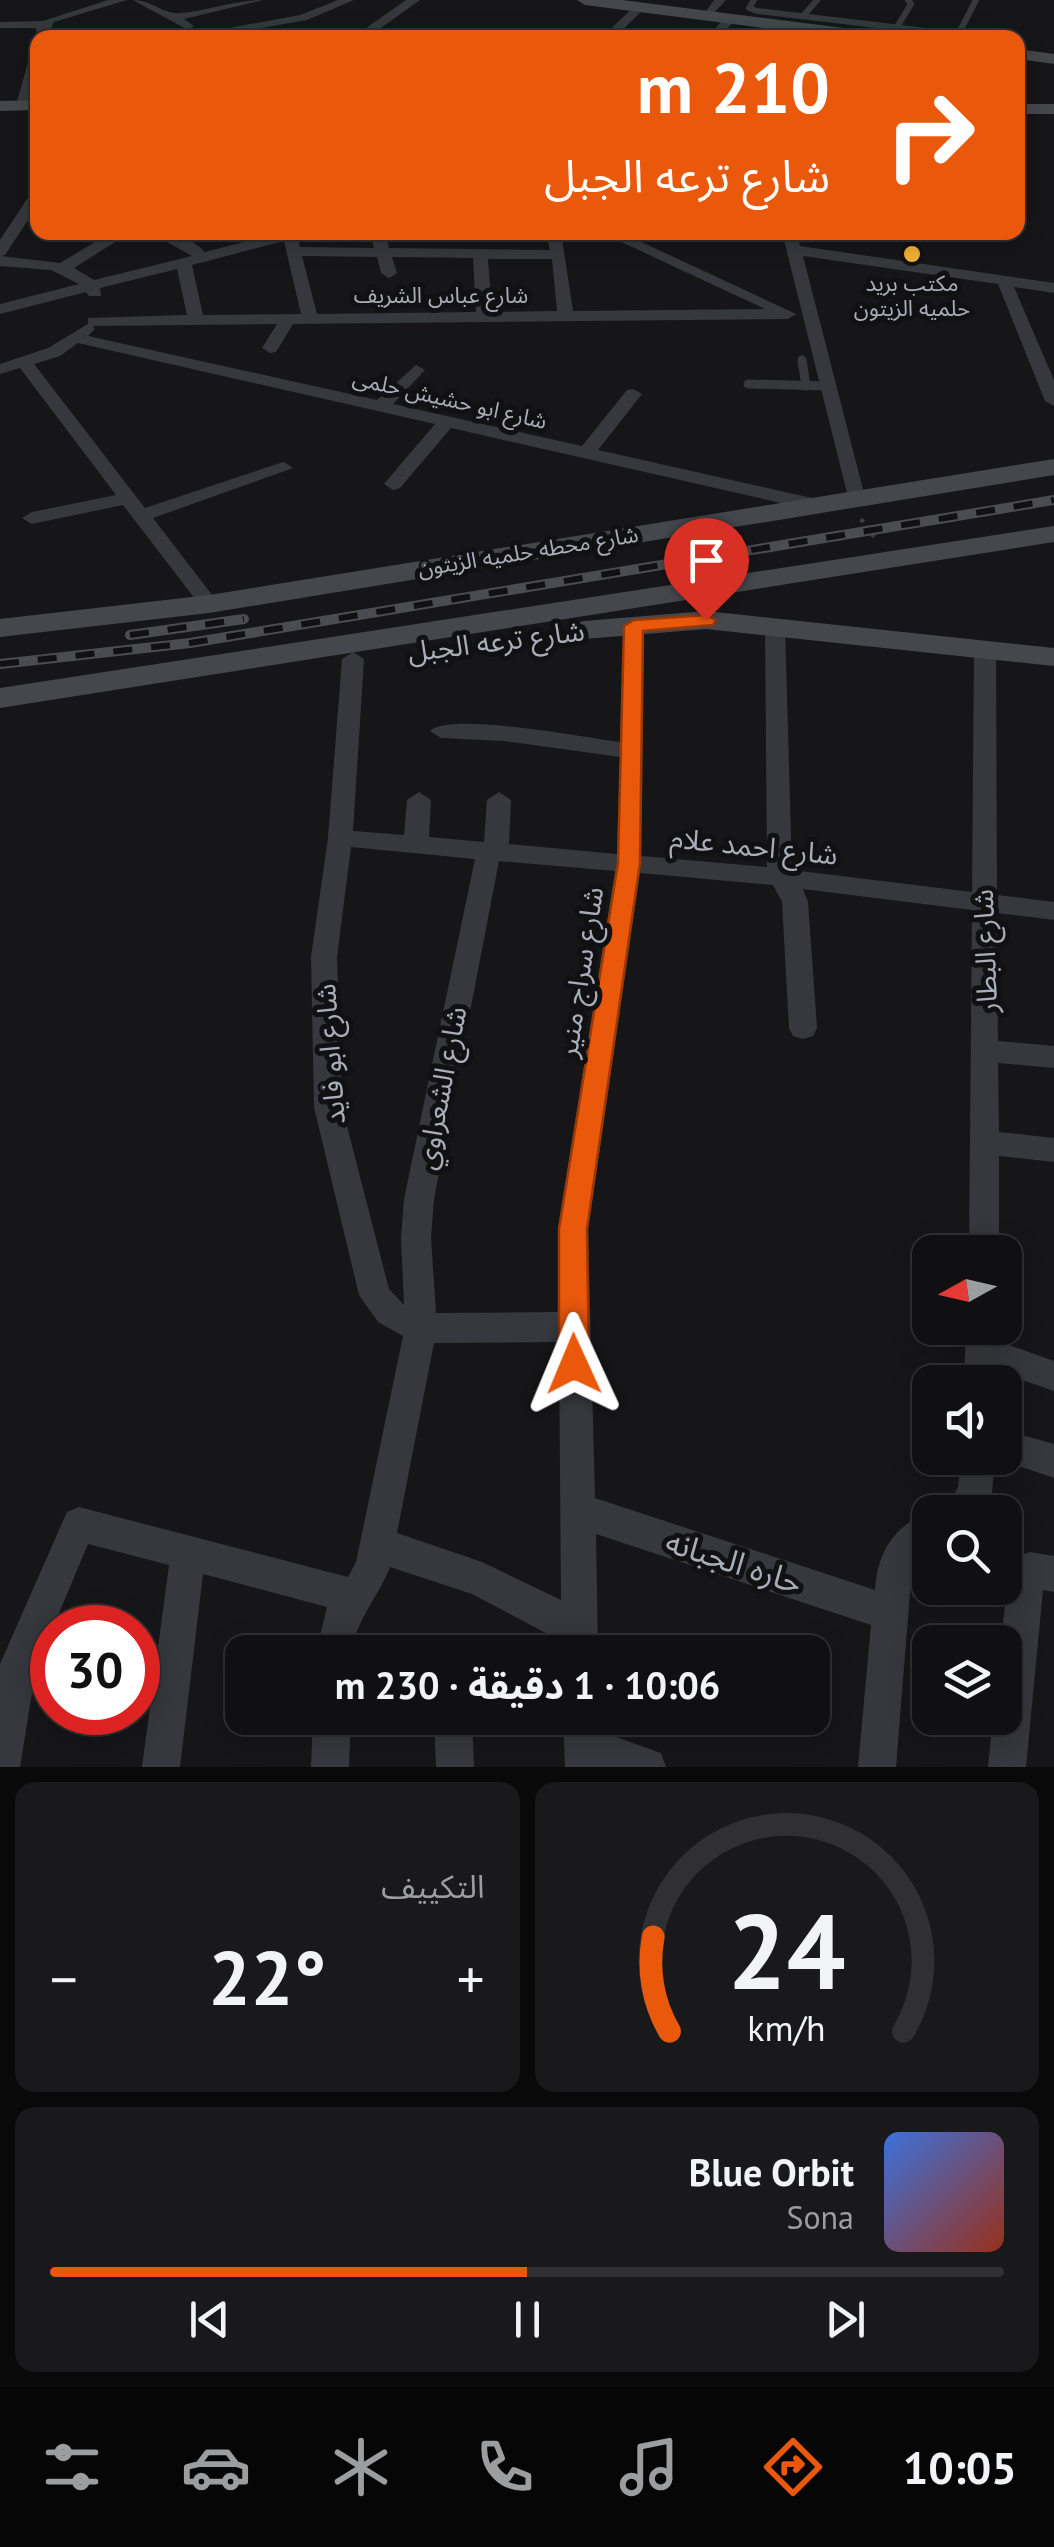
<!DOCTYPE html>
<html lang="ar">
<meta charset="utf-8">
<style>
body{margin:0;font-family:"PT Sans","Noto Sans Arabic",sans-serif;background:#19191b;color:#f1f3f6;direction:rtl;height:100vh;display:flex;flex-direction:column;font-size:38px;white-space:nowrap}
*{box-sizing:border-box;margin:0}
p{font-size:32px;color:#9c9d9f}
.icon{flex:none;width:55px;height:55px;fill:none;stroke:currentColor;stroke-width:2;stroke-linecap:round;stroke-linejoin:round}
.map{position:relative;height:1767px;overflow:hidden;direction:ltr}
.sheet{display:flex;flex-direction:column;gap:15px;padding:15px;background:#09090a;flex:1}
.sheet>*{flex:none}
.top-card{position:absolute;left:30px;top:30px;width:995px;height:210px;border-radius:20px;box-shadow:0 5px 25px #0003,0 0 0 2px #303032;direction:rtl;background:#ea580c;color:#fff;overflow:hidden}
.needle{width:65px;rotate:262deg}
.buttons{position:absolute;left:912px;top:1235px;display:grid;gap:20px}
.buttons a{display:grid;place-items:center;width:110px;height:110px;border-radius:20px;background:#101012;box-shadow:0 5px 25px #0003,0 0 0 2px #303032;font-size:50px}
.speed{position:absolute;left:30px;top:1605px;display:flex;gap:20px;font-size:50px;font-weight:700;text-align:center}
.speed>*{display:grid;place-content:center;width:130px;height:130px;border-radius:50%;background:#101012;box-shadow:0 5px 25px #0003,0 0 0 2px #303032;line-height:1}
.speed .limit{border:15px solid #d22;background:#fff;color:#111}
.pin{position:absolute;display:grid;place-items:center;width:85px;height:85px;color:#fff;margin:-102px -42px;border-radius:50% 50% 50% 0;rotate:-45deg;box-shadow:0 0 10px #0007}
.pin .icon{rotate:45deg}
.me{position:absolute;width:110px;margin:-55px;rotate:359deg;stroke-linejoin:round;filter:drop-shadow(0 0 8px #0008)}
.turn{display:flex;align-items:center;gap:35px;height:210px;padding:0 30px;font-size:45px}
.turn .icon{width:130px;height:130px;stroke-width:2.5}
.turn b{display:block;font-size:70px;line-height:85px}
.big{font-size:75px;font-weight:700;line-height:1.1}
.sheet .widget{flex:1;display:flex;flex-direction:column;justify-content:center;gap:15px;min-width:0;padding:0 35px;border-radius:20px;background:#19191b}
.sheet .dial{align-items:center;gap:0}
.dial svg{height:260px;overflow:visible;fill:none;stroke:#303032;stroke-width:7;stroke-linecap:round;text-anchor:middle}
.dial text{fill:#f1f3f6;stroke:none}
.song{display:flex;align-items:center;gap:30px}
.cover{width:120px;height:120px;border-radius:15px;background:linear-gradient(135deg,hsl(220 70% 55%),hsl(10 70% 35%))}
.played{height:10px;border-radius:5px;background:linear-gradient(90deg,#ea580c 50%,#303032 50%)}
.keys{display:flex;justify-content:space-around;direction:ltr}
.heat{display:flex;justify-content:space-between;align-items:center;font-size:55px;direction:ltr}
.sheet .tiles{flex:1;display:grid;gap:15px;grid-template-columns:1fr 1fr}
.widget:last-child{grid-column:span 2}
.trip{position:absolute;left:225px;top:1635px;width:605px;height:100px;border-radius:20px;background:#101012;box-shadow:0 5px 25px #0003,0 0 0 2px #303032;font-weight:700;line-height:100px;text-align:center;direction:rtl}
.tabs{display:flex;height:160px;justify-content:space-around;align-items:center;background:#060607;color:#9c9d9f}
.tabs .icon{width:70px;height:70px}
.tabs .current{color:#ea580c}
.tabs b{font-size:45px;color:#f1f3f6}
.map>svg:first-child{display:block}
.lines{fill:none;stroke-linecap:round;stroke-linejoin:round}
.path{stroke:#3d3f44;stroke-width:4;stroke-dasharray:4 5;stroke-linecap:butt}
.lane-far1{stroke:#37383d;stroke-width:6}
.lane{stroke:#37383d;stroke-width:9}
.street{fill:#37383d;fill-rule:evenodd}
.secondary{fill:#45474d;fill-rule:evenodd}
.rail-casing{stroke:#4a4c52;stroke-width:10}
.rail{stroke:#111113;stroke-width:6;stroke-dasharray:19;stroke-linecap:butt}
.route{fill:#ea580c;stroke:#983908;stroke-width:2.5}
.poi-dot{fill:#f2b134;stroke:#111113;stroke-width:4}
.labels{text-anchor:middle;stroke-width:10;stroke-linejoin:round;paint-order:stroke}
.far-poi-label{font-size:22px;fill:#a8adb8;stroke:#111113}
.far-street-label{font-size:22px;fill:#a8adb8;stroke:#111113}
.street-label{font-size:28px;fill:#a8adb8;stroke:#111113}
.near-street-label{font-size:32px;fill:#a8adb8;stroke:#111113}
</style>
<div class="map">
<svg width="1054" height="1767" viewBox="0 0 1054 1767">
<rect width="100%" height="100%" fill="#161618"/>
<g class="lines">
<!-- path -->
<path class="path" d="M 861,519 L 875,538"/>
<!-- lane-far1 -->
<g class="lane-far1">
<path d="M 754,0 L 749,8 L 757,11 L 952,34 L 960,31 L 976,0"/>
<path d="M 804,15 L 817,0"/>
<path d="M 897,27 L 911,4 L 908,0"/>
</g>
<!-- lane -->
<g class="lane">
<path d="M 802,360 L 806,386"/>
<path d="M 748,384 L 828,386"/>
</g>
<!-- street -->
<g class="street">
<path d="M 108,0 L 127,0 L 54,22 L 47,38 L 38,38 L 38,41 L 36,28 L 0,28 L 0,22 L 43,21 Z"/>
<path d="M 133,0 C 151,0 165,15 180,13 C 208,11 234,0 263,0 L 184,19 L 194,26 L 188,30 Z"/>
<path d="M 338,0 L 354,0 L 307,20 L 203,38 L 197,34 L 300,15 Z"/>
<path d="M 406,0 L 420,0 L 367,38 L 352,38 Z"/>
<path d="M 714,0 L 726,0 L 710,17 L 702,17 Z"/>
<path d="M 636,5 L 646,7 L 614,38 L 601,38 Z"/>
<path d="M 726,16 L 736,18 L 720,38 L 707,38 Z"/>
<path d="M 636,29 L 674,38 L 632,35 Z"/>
<path d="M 38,45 L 38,69 L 26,106 L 15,109 L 32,48 Z"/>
<path d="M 38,189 L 38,205 L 5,255 L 1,256 L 60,263 L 112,232 L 131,232 L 74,268 L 94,280 L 192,256 L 149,232 C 170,232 190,236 205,252 L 283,232 L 310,232 L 298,238 L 300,247 L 374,248 L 370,232 L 385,232 L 389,248 L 550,250 L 546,232 L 561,232 L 573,311 L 765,309 L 600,232 L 620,232 L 796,314 L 788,319 L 293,324 L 276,352 L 270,353 L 262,348 L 277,324 L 93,326 L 95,329 L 88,336 L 377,400 L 416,365 L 425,370 L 393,404 L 582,446 L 627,390 L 633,389 L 642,394 L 598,450 L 812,498 L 822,504 L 812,510 L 451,428 L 400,488 L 393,490 L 384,484 L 435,424 L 78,343 L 60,356 L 34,364 L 145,508 L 277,464 L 284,462 L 293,468 L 153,518 L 219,604 L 216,608 L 202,608 L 123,505 L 32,524 L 22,518 L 32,512 L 116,495 L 20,368 L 0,374 L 0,364 L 48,348 L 88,324 L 88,318 L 187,315 L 177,269 L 100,288 L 101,296 L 89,296 L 86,292 L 0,314 L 0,304 L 79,284 L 51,270 L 0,266 L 0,240 L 33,190 ZM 284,241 L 301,314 L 203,315 L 192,265 ZM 302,256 L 377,257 L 381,273 L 389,278 L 397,273 L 392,257 L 473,258 L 476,312 L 317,314 ZM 488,259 L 552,259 L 557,311 L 492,312 Z"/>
<path d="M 782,232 L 797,232 L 800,246 L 1054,283 L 1054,293 L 1014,287 L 1054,380 L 1054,406 L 1045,401 L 998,284 L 803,256 L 865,497 L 863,501 L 849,501 Z"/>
<path d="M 634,620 L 644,626 L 641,856 L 767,867 L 765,626 L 775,620 L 785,626 L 792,870 L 972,892 L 974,649 L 985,642 L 996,649 L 997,895 L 1054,902 L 1054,920 L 997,913 L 998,1041 L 1054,1046 L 1054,1068 L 998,1063 L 999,1132 L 1054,1138 L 1054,1162 L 999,1156 L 999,1252 L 969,1252 L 972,910 L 803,889 L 808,902 L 817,1028 L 813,1036 L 803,1039 L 793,1036 L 789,1028 L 782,902 L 773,885 L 640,873 L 588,1229 L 595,1498 L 875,1590 C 878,1551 893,1527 930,1511 L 932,1512 L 930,1550 L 912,1569 L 896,1767 L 858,1767 L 871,1625 L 596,1534 L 598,1652 L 562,1652 L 561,1641 L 472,1594 L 390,1567 C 378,1598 356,1619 352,1652 L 316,1652 L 327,1607 L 203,1574 L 180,1767 L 142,1767 L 169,1565 L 88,1544 L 36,1668 L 20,1767 L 0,1767 L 0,1664 L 67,1512 L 79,1507 L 348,1577 L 356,1562 L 403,1336 L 378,1322 L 359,1295 L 314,1107 L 311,957 L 328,838 L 342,659 L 353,652 L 364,659 L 353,831 L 404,835 L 407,800 L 419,792 L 431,800 L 429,837 L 484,842 L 487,800 L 499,792 L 511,800 L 509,844 L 617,854 L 620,757 L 504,741 L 441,738 L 430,731 C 448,711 588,738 620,742 L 624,626 ZM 351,847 L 475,859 L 404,1199 L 401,1238 L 404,1305 L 389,1289 L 342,1107 L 337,957 ZM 499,861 L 615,871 L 558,1229 L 559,1312 L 436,1313 L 431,1238 L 434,1199 ZM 559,1342 L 561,1600 L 482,1562 L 397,1533 L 434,1343 Z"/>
<path d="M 966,1328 L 998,1328 L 998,1341 L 1054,1361 L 1054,1391 L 997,1371 L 996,1382 L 964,1382 Z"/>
<path d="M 1005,1430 L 1054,1444 L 1054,1478 L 995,1458 L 992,1493 L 982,1512 L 945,1512 L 958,1487 L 961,1458 L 1005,1458 Z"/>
<path d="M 1030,1552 L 1054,1556 L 1054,1592 L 1043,1590 L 1026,1767 L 988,1767 L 993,1718 L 1005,1718 L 1005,1642 L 1001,1642 L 1008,1577 L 1017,1557 Z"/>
<path d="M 313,1718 L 351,1718 L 349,1767 L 311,1767 Z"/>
<path d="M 434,1718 L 472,1718 L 474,1767 L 436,1767 Z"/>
<path d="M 563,1718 L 601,1718 L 602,1732 L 661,1753 L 666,1767 L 565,1767 Z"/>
</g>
<!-- secondary -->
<g class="secondary">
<path d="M 577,0 L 622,0 L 884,33 L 892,38 L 841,38 L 585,5 Z"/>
<path d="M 1018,49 L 1054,54 L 1054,64 L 1018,59 Z"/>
<path d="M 38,100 L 38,110 L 0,111 L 0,101 Z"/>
<rect x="1018" y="104" width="36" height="10"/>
<path d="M 1054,459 L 1054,475 L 209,613 L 0,637 L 0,619 L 209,595 Z"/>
<path d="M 1054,526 L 1054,542 L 0,708 L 0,688 Z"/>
<path d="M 706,611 L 1054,648 L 1054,666 L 706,629 L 584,639 L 574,636 L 569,630 L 574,624 L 584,621 Z"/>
</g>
<!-- rail casing -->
<g class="rail-casing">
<g id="rail">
<path d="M 130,635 L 244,619"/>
<path d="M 0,664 L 190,643 L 1054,500"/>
</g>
</g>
<!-- rail -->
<use href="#rail" class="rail"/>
</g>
<!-- route -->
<path class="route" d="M 706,615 L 716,620 L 713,625 L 643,631 L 640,863 L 587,1229 L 589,1364 L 585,1374 L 574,1378 L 564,1374 L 559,1364 L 559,1229 L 618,863 L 624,626 L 634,620 Z"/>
<!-- markers -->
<circle class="poi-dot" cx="912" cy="254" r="10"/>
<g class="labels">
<!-- far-poi labels -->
<g class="far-poi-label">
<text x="912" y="291">مكتب بريد<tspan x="912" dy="25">حلميه الزيتون</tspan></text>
</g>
<!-- far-street labels -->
<g class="far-street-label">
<text x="441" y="303">شارع عباس الشريف</text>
<text transform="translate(450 399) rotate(13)" y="8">شارع ابو حشيش حلمى</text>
<text transform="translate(528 551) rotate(-9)" y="8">شارع محطه حلميه الزيتون</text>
</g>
<!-- street labels -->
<g class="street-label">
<text transform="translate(496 641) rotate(-7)" y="10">شارع ترعه الجبل</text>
<text transform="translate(754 846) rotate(6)" y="10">شارع احمد علام</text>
<text transform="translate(985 951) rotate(-92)" y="10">شارع البطار</text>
<text transform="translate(580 972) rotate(-81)" y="10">شارع سراج منير</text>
<text transform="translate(330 1054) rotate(-94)" y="10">شارع ابو فايد</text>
<text transform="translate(441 1088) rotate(-79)" y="10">شارع الشعراوي</text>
</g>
<!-- near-street labels -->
<g class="near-street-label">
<text transform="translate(734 1562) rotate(18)" y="11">حاره الجبانه</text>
</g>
</g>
</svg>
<div class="buttons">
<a><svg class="needle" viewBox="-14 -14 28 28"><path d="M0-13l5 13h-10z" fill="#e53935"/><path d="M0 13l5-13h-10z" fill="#9c9d9f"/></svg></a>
<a><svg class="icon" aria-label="sound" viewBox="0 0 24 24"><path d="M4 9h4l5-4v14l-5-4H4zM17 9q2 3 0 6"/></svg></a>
<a><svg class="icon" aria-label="search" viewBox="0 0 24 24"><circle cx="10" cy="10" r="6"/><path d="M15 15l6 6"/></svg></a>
<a><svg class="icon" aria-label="layers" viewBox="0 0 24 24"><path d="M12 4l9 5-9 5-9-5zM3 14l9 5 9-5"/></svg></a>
</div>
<div class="speed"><div class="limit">30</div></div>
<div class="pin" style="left:706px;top:620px;background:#d93025"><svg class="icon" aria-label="arrive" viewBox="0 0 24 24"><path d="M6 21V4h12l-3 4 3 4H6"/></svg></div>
<svg class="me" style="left:574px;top:1364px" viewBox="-20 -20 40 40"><path d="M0-17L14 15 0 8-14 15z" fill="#ea580c" stroke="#fff" stroke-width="4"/></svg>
<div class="trip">10:06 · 1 دقيقة · 230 m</div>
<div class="top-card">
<div class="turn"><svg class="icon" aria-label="right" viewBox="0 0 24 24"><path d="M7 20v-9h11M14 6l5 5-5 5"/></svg><div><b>210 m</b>شارع ترعه الجبل</div></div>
</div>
</div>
<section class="sheet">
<div class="tiles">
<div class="widget dial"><svg viewBox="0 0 100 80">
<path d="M14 69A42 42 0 1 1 86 69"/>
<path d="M14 69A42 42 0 0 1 9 40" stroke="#ea580c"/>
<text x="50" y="56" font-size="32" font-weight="700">24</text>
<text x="50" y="72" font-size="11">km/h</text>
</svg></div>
<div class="widget"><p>التكييف</p>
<div class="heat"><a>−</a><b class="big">22°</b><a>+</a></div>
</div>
<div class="widget">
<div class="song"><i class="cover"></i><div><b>Blue Orbit</b><p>Sona</p></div></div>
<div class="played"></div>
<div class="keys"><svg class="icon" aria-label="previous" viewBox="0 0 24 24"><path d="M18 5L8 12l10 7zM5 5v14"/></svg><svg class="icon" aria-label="pause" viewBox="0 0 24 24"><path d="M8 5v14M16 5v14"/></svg><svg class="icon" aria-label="next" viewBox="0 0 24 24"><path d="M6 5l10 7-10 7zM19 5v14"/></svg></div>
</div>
</div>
</section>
<nav class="tabs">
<b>10:05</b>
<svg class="icon current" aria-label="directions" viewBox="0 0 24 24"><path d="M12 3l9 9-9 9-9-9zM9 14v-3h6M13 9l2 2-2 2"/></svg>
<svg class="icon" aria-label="music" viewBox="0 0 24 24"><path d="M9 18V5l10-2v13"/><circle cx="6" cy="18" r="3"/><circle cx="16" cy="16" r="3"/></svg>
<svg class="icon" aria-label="phone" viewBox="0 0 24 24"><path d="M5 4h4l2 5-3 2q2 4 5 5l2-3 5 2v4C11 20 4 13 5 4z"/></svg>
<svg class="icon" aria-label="climate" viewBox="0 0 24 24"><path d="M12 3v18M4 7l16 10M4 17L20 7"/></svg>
<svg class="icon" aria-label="car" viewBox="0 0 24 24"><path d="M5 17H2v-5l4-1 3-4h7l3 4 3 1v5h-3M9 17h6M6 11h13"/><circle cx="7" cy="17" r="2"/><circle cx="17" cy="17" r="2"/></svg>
<svg class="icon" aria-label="filters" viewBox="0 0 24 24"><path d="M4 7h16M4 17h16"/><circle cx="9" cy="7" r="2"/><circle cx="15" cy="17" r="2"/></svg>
</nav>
